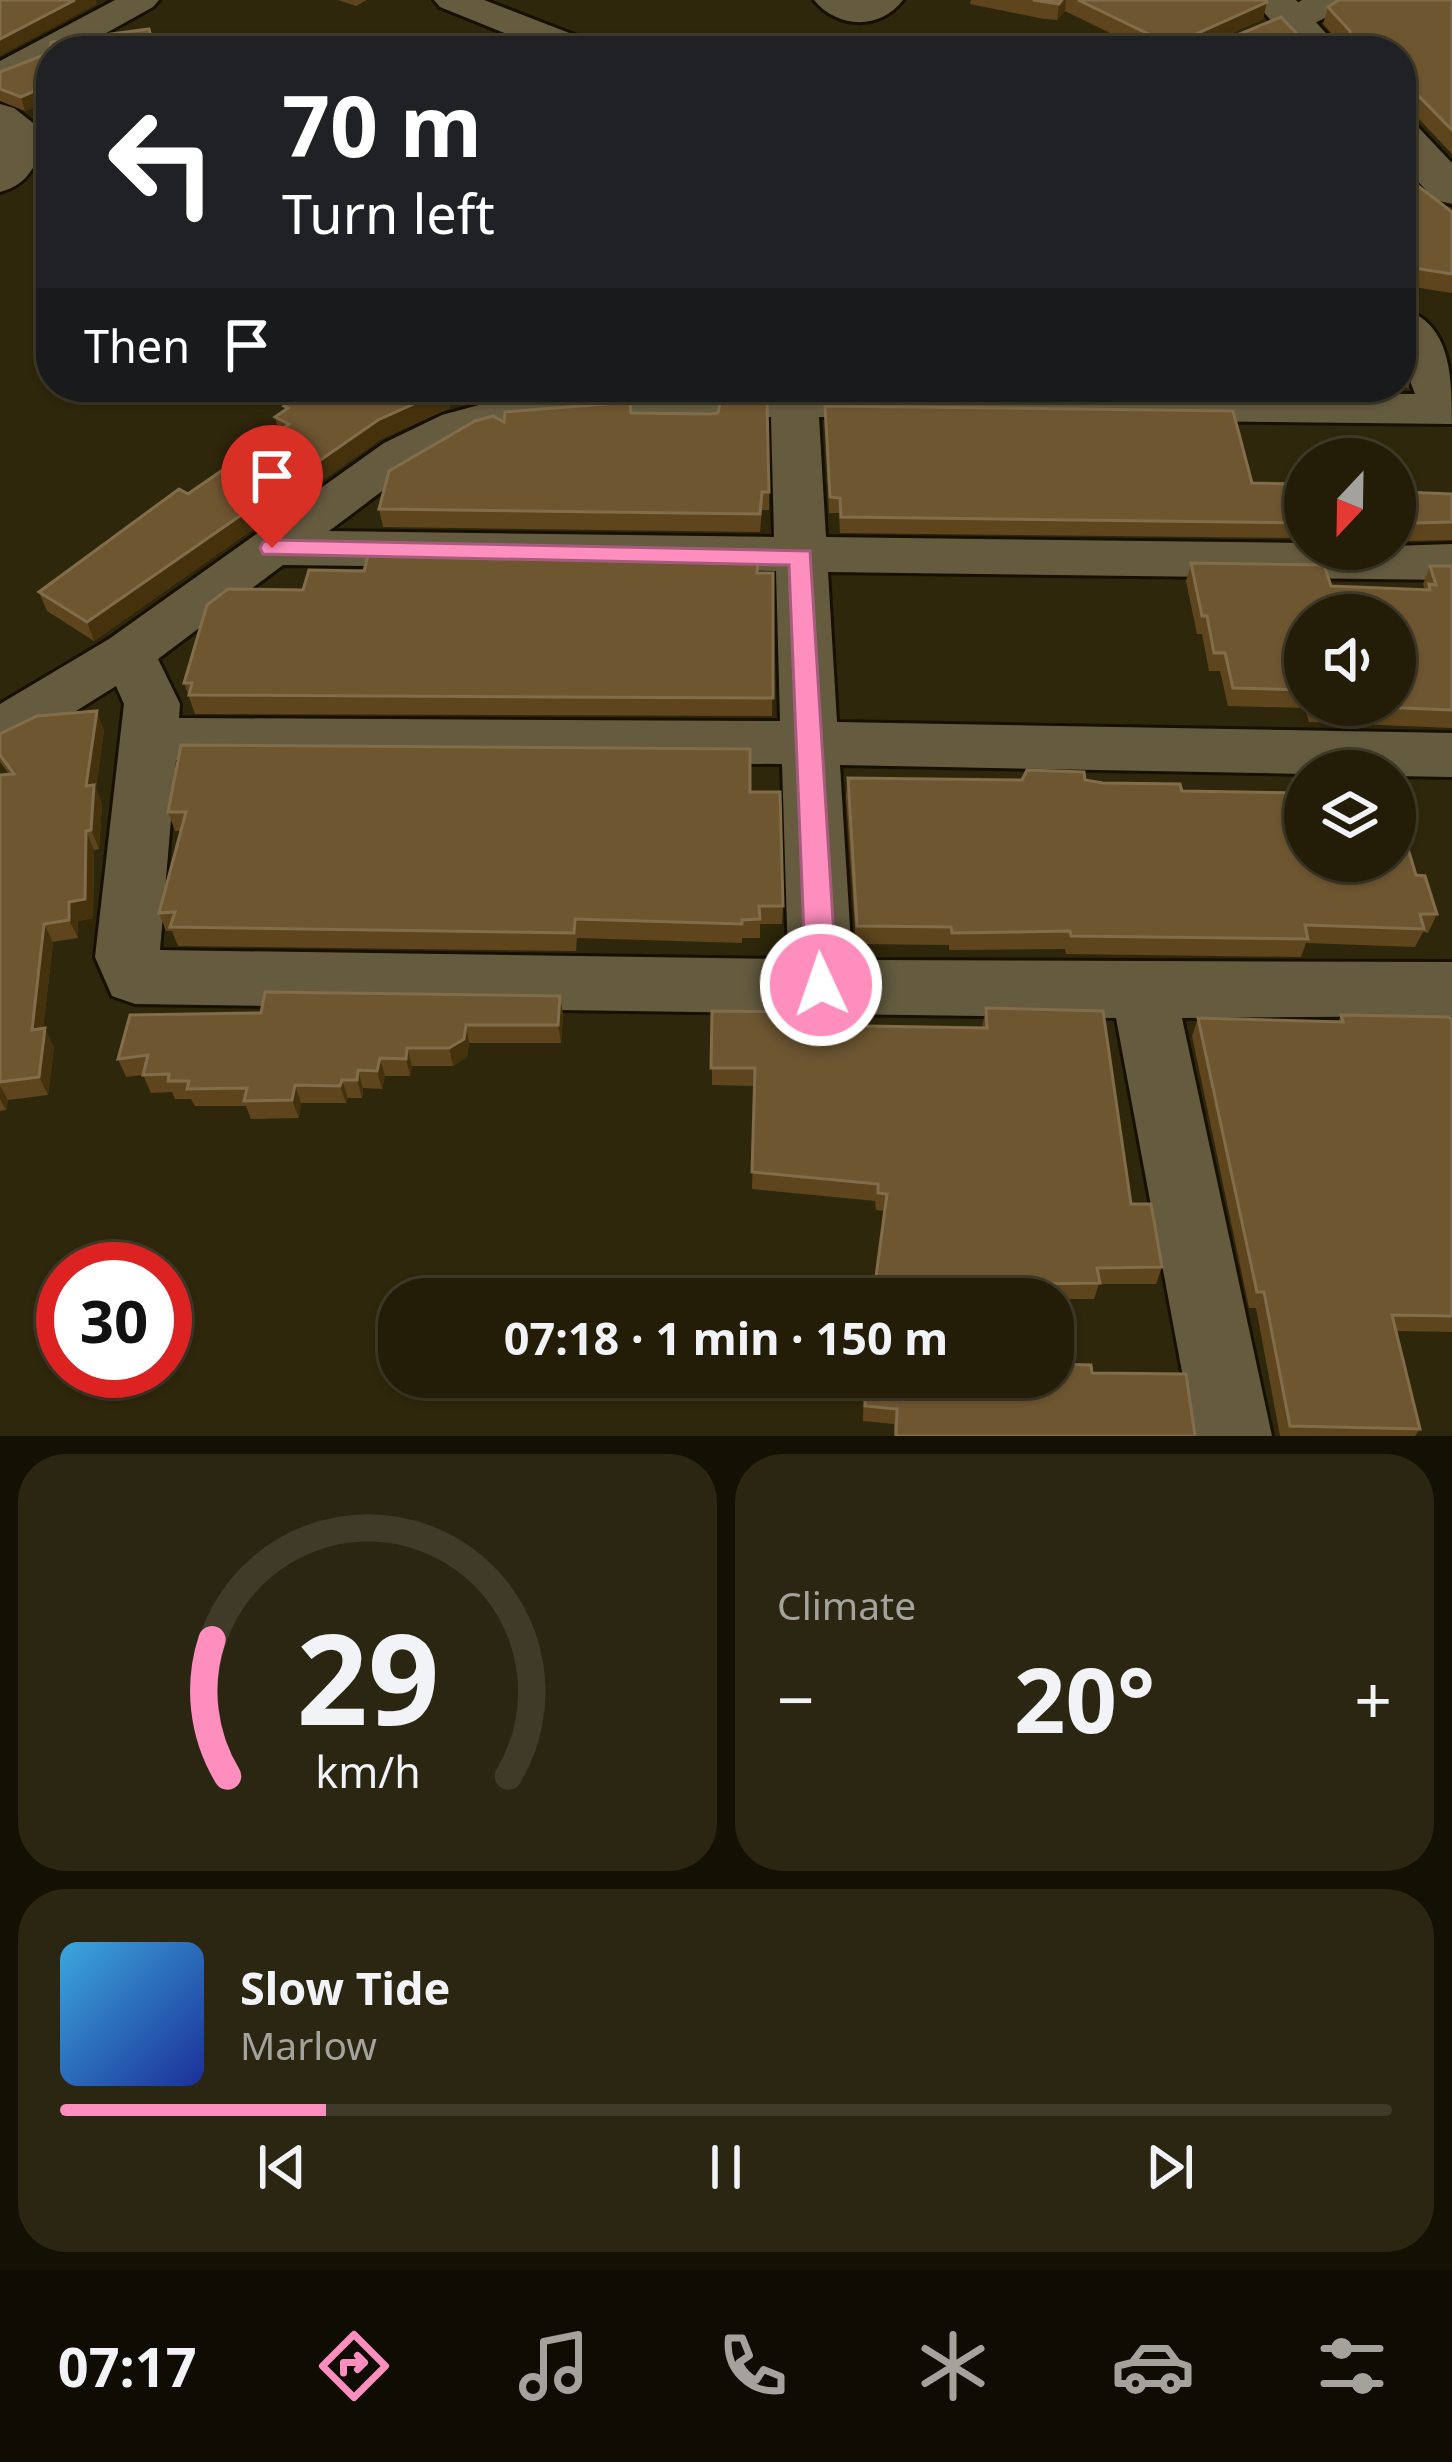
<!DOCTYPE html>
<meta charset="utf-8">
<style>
body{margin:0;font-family:"Noto Sans",sans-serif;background:#2b2612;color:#f1f3f6;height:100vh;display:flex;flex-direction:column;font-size:45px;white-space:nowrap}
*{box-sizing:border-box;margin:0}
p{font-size:39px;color:#a3a29c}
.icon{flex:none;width:66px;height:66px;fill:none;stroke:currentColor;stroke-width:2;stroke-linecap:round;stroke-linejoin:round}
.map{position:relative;height:1436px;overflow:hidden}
.drawer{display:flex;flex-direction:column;gap:18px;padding:18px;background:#131004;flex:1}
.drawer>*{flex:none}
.top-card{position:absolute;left:36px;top:36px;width:1380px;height:366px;border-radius:48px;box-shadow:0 3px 9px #0004,0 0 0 3px #403b29;background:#202124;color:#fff;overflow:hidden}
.needle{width:78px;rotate:202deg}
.fabs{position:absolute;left:1284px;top:438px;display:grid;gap:24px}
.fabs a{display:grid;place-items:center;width:132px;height:132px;border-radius:50%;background:#231d08;box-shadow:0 3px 9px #0004,0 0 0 3px #403b29;font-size:60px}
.speed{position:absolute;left:36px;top:1242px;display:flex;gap:24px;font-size:60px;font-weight:700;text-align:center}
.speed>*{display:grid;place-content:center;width:156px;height:156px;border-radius:50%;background:#231d08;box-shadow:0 3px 9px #0004,0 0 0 3px #403b29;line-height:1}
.speed .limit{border:18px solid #d22;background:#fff;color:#111}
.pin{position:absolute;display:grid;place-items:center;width:102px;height:102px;color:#fff;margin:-123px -51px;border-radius:50% 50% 50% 0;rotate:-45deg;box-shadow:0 0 12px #0007}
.pin .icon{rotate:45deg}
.me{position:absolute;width:132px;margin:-66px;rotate:357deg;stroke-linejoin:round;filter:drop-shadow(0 0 9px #0008)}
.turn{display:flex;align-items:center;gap:42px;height:252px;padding:0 48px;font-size:54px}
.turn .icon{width:156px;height:156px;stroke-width:2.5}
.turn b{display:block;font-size:84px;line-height:102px}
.then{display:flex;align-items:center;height:114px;padding:0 48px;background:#0003;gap:24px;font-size:45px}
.big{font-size:90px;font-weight:700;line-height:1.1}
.drawer .widget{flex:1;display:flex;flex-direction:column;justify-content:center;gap:18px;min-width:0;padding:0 42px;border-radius:48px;background:#2b2612}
.drawer .dial{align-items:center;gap:0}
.dial svg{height:312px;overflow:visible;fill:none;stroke:#403b29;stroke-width:7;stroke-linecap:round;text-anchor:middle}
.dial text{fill:#f1f3f6;stroke:none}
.song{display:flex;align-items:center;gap:36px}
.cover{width:144px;height:144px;border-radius:18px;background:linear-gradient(135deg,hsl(200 70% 55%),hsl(230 70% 35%))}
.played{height:12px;border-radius:6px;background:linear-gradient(90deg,#fe8ebe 20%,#403b29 20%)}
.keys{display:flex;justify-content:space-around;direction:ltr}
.heat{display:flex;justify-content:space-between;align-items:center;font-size:66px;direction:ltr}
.drawer .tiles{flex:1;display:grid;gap:18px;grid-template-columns:1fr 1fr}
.widget:last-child{grid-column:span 2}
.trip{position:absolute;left:378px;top:1278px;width:696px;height:120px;border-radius:48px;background:#231d08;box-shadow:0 3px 9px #0004,0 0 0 3px #403b29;font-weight:700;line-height:120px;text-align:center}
.dock{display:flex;height:192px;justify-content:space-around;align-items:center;background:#0e0c03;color:#a3a29c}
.dock .icon{width:84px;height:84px}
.dock .current{color:#fe8ebe}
.dock b{font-size:54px;color:#f1f3f6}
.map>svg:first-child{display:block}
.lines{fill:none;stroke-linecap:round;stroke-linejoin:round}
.street-casing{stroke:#171000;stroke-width:6}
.secondary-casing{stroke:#171000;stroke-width:6}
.street{fill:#655c40;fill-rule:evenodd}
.secondary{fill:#655c40;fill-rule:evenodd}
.wall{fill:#5e451d;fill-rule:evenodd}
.shaded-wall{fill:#45320d}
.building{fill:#6e5631;stroke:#816d4a;stroke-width:3}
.route{fill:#fe8ebe;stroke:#a55c7c;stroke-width:3}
</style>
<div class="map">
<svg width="1452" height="1436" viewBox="0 0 1452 1436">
<rect width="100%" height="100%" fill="#2f270b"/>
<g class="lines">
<!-- street casing -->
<g class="street-casing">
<g id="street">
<path d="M 115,0 L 159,0 L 153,7 L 74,51 L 51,51 L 51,63 L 0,87 L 0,61 Z"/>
<path d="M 434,0 L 484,0 L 595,43 L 600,51 L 549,51 L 440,7 Z"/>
<path d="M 814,0 L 903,0 C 880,30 838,29 814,0 Z"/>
<path d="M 1302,0 L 1348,0 C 1333,18 1301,32 1278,27 L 1273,19 Z"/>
<path d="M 0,104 L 14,108 L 42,130 C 41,159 31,184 0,192 Z"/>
<path d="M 1401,309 C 1452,321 1452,380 1452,424 L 819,417 L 826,537 L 1305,543 L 1305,549 L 1452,544 L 1452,580 L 828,572 L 837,722 L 1452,733 L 1452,777 L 1395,776 L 1395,771 L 1305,774 L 840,765 L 852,960 L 1452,962 L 1452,1016 L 1182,1018 L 1272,1436 L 1194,1436 L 1116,1018 L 135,1004 L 112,996 L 95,957 L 124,704 L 116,686 L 20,746 L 0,752 L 0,704 L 109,639 L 384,443 L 442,415 L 526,392 L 794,388 L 1415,394 L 1401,357 ZM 771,417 L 774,537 L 329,531 C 376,497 421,457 476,435 C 549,407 689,418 771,417 ZM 283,565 L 776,571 L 780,721 L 179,718 L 180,704 L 158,659 ZM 176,760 L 782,764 L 788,959 L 160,950 Z"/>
</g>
</g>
<!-- secondary casing -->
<g class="secondary-casing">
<g id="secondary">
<path d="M 1253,0 L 1296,0 L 1342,51 L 1298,51 Z"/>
<path d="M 1401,122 L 1417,126 L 1452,163 L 1452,204 L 1435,200 L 1401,163 Z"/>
</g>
</g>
<!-- street -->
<use href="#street" class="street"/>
<!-- secondary -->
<use href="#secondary" class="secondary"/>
</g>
<!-- wall -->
<g class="wall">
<path d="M 338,0 L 367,0 L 356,6 Z"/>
<path d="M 971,0 L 1266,0 L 1263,19 L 1221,38 L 1302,39 L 1336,38 L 1323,24 L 1328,7 L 1452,0 L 1452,154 L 1401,100 L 1401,51 L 1147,51 L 1065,11 L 1057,20 L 1044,19 L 970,4 Z"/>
<path d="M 51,51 L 51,100 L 25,111 L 0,101 L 0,72 Z"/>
<path d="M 1401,173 L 1452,212 L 1452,293 L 1401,285 Z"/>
<path d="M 1401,317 L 1403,340 L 1414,370 L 1408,388 L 1227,387 L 1401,387 Z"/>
<path d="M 447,389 L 450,408 L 381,439 L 94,641 L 47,611 L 39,592 L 279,431 L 275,417 L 285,410 L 284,406 Z"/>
<path d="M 825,406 L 1252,483 L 1305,509 L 1305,537 L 1304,538 L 840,533 L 839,513 L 829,513 Z"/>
<path d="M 631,413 L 710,414 L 769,492 L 769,510 L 762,510 L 760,532 L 383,527 L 379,509 L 504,422 Z"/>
<path d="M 1402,492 L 1452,494 L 1452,540 L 1407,541 L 1396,510 Z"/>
<path d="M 1191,563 L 1331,586 L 1425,590 L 1423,584 L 1430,566 L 1452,566 L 1452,728 L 1309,722 L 1305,708 L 1228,706 L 1220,671 L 1209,671 L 1202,634 L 1197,634 L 1186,581 ZM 1305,615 L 1395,705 L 1305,705 Z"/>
<path d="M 364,571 L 773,573 L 772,716 L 195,714 L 184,683 L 303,590 Z"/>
<path d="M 104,730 L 96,788 L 102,804 L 99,849 L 94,850 L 93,918 L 78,921 L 78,938 L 53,942 L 43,1029 L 54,1047 L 48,1095 L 8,1100 L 6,1110 L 0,1111 L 0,775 L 9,774 L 0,762 L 0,755 Z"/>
<path d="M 848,778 L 1085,780 L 1182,791 L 1416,875 L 1437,914 L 1428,933 L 1423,932 L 1415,947 L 1306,943 L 1301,957 L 1066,954 L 1065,949 L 949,950 L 949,945 L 856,944 L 846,796 Z"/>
<path d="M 750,792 L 783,906 L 782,924 L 760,924 L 760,938 L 742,938 L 742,943 L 577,938 L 576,951 L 178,946 L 172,931 L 166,931 L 159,913 L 181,831 L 175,831 L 168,812 Z"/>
<path d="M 560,996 L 563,1015 L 561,1043 L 469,1043 L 467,1057 L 453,1066 L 412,1066 L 410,1076 L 385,1076 L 382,1089 L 363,1088 L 362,1098 L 348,1098 L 346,1103 L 301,1103 L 299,1118 L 251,1119 L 246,1106 L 195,1106 L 191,1099 L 175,1099 L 172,1092 L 151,1093 L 143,1075 L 126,1077 L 118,1059 L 261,1013 Z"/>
<path d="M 986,1008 L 1131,1204 L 1162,1267 L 1156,1284 L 1099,1284 L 1094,1299 L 873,1299 L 885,1211 L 876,1210 L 875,1201 L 752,1189 L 755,1086 L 712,1085 L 712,1011 L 805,1025 L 982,1028 Z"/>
<path d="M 1341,1015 L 1452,1022 L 1452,1332 L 1396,1331 L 1420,1429 L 1415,1436 L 1280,1436 L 1256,1308 L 1249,1308 L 1192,1036 L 1198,1018 L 1338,1022 Z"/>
<path d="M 1092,1373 L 1195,1436 L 894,1436 L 894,1424 L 863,1421 L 864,1377 L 1053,1377 Z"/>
</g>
<!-- shaded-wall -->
<g class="shaded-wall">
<path d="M 75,0 L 96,0 L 97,4 L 0,56 L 0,39 Z"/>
<path d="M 1062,0 L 1066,0 L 1065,11 L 1057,20 L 1059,4 Z"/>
<path d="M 1267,2 L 1263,19 L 1192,51 L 1194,35 Z"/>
<path d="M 152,41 L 154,51 L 128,51 Z"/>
<path d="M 51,84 L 51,100 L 25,111 L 21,97 Z"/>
<path d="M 499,387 L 526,387 L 526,388 L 499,395 Z"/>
<path d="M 447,389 L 450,408 L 381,439 L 94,641 L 87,622 L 378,420 Z"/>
<path d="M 97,711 L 104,730 L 96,788 L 102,804 L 99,849 L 91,830 L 86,786 Z"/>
<path d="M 86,831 L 94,850 L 93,918 L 78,921 L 78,938 L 69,920 L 69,902 Z"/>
<path d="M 44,924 L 53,942 L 41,1048 L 32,1030 Z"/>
<path d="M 560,996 L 563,1015 L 561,1043 L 558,1025 Z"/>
<path d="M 466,1025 L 469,1043 L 467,1057 L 453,1066 L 449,1048 Z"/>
<path d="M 45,1028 L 54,1047 L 48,1095 L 39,1077 Z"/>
<path d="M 407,1048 L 412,1066 L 410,1076 L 406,1059 Z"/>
<path d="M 380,1058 L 385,1076 L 382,1089 L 377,1071 Z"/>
<path d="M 358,1070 L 363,1088 L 362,1098 L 357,1080 Z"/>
<path d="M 342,1080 L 348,1098 L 346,1103 L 340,1086 Z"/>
<path d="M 295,1085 L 301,1103 L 299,1118 L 292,1100 Z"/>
<path d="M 0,1086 L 8,1100 L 6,1110 L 0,1099 Z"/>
</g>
<!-- building -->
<g class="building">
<path d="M 0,0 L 75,0 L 0,39 Z"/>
<path d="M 1033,0 L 1062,0 L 1059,4 Z"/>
<path d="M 1078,0 L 1266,0 L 1267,2 L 1194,35 L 1228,39 L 1281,17 L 1302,39 L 1350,38 L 1350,31 L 1328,7 L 1339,0 L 1452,0 L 1452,130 L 1401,78 L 1401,51 L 1184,51 Z"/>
<path d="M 149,29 L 152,41 L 128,51 L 51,51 L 51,84 L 21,97 L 0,89 L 0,72 L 49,53 L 51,42 Z"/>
<path d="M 1401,173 L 1452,212 L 1452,274 L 1401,266 Z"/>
<path d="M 1401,317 L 1403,340 L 1414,370 L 1401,370 Z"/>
<path d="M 314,387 L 444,387 L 447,389 L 378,420 L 87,622 L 39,592 L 179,489 L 188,494 L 289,424 L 275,417 L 288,408 L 284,406 Z"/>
<path d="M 630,402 L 631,413 L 710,414 L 718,413 L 720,403 L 767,403 L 769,492 L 762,492 L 760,514 L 379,509 L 389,471 L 475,421 L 493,416 L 504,422 L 505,412 Z"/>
<path d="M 825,406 L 1233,411 L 1252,483 L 1297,484 L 1305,509 L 1305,523 L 841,517 L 840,498 L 830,497 Z"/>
<path d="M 1402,492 L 1452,494 L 1452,522 L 1414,523 Z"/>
<path d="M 369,552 L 758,557 L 757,573 L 773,573 L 773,698 L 189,695 L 192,683 L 184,683 L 207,605 L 228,589 L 303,590 L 309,570 L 364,571 Z"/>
<path d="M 1191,563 L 1324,565 L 1331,586 L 1430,590 L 1429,584 L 1436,585 L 1430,566 L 1452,566 L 1452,710 L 1328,705 L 1395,705 L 1395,615 L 1305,615 L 1305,690 L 1233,688 L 1225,653 L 1214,653 L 1207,616 L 1202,616 Z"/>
<path d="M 97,711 L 86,786 L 94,785 L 91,830 L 86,831 L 85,899 L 69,902 L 69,920 L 44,924 L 32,1030 L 45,1028 L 39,1077 L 0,1082 L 0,775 L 14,774 L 0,755 L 0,734 L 37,716 Z"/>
<path d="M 181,745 L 750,749 L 750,792 L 780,792 L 783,906 L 759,906 L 760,919 L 742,920 L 742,924 L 575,919 L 574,933 L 170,927 L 175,912 L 159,913 L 186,812 L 168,812 Z"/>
<path d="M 1027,770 L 1084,772 L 1085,780 L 1103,783 L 1180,784 L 1182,791 L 1305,793 L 1305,861 L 1395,861 L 1395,806 L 1416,875 L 1425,876 L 1437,914 L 1420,914 L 1424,929 L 1305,925 L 1308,939 L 1071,936 L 1070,931 L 952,933 L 951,927 L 857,926 L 848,778 L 1022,780 Z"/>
<path d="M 265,992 L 560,996 L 558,1025 L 466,1025 L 464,1039 L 449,1048 L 407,1048 L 406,1059 L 380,1058 L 377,1071 L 358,1070 L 357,1080 L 342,1080 L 340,1086 L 295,1085 L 292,1100 L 244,1101 L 247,1088 L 187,1089 L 189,1081 L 168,1081 L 169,1074 L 143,1075 L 148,1055 L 118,1059 L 130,1015 L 261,1013 Z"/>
<path d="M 986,1008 L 1103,1011 L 1131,1204 L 1151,1204 L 1162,1267 L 1097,1268 L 1100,1283 L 1027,1284 L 1027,1299 L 873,1299 L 887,1194 L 878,1193 L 878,1184 L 752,1172 L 755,1068 L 711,1068 L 712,1011 L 805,1012 L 805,1025 L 987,1028 Z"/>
<path d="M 1341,1015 L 1450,1017 L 1452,1022 L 1452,1316 L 1392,1315 L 1420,1429 L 1290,1426 L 1264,1292 L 1257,1292 L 1198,1018 L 1343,1022 Z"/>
<path d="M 1053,1364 L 1091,1365 L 1092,1373 L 1186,1374 L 1195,1436 L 896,1436 L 897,1409 L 865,1406 L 866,1377 L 1053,1377 Z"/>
</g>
<!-- route -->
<path class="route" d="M 272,540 L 810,551 L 837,985 L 832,994 L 821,998 L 810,994 L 806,985 L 789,565 L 263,554 L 260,548 L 263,542 Z"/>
</svg>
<div class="fabs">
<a><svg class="needle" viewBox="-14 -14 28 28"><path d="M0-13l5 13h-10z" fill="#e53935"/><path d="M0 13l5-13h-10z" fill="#a3a29c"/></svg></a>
<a><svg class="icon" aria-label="sound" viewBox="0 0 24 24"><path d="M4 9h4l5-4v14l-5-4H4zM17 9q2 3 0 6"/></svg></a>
<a><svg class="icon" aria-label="layers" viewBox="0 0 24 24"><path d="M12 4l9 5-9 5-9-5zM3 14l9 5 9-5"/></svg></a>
</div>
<div class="speed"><div class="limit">30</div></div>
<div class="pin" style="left:272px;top:548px;background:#d93025"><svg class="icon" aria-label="arrive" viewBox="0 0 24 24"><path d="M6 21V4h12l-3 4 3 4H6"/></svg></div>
<svg class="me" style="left:821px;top:985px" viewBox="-20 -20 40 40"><circle r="17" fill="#fe8ebe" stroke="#fff" stroke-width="3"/><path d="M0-11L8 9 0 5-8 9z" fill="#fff"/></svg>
<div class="trip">07:18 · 1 min · 150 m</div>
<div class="top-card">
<div class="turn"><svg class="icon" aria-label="left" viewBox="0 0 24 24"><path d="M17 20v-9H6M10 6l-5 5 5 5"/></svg><div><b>70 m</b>Turn left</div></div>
<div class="then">Then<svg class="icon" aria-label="arrive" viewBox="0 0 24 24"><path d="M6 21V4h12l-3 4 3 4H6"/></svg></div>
</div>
</div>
<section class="drawer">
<div class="tiles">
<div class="widget dial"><svg viewBox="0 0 100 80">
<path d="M14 69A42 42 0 1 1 86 69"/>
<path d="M14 69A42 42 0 0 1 10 34" stroke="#fe8ebe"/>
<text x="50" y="56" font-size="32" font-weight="700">29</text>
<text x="50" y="72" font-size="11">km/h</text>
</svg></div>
<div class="widget"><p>Climate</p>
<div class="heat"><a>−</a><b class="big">20°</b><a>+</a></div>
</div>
<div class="widget">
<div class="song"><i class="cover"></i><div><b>Slow Tide</b><p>Marlow</p></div></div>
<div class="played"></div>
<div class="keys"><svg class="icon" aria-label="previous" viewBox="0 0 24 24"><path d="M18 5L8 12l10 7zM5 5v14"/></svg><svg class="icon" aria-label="pause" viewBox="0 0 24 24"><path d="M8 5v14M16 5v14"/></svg><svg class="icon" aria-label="next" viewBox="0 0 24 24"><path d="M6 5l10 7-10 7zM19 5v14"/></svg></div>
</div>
</div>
</section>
<nav class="dock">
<b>07:17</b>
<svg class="icon current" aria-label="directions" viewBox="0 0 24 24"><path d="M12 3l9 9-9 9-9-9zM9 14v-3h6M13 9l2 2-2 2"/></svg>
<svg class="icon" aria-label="music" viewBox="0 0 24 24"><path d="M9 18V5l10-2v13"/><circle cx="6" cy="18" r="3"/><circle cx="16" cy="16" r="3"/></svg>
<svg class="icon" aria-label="phone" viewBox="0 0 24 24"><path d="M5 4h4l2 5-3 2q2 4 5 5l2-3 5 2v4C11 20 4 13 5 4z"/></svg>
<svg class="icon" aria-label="climate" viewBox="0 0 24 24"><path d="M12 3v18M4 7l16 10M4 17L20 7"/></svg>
<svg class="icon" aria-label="car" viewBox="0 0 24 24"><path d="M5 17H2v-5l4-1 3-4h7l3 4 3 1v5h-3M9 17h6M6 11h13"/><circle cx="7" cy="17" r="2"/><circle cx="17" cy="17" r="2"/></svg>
<svg class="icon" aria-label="filters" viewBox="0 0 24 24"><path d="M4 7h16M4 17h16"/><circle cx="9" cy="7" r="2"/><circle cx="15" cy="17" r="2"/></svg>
</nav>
